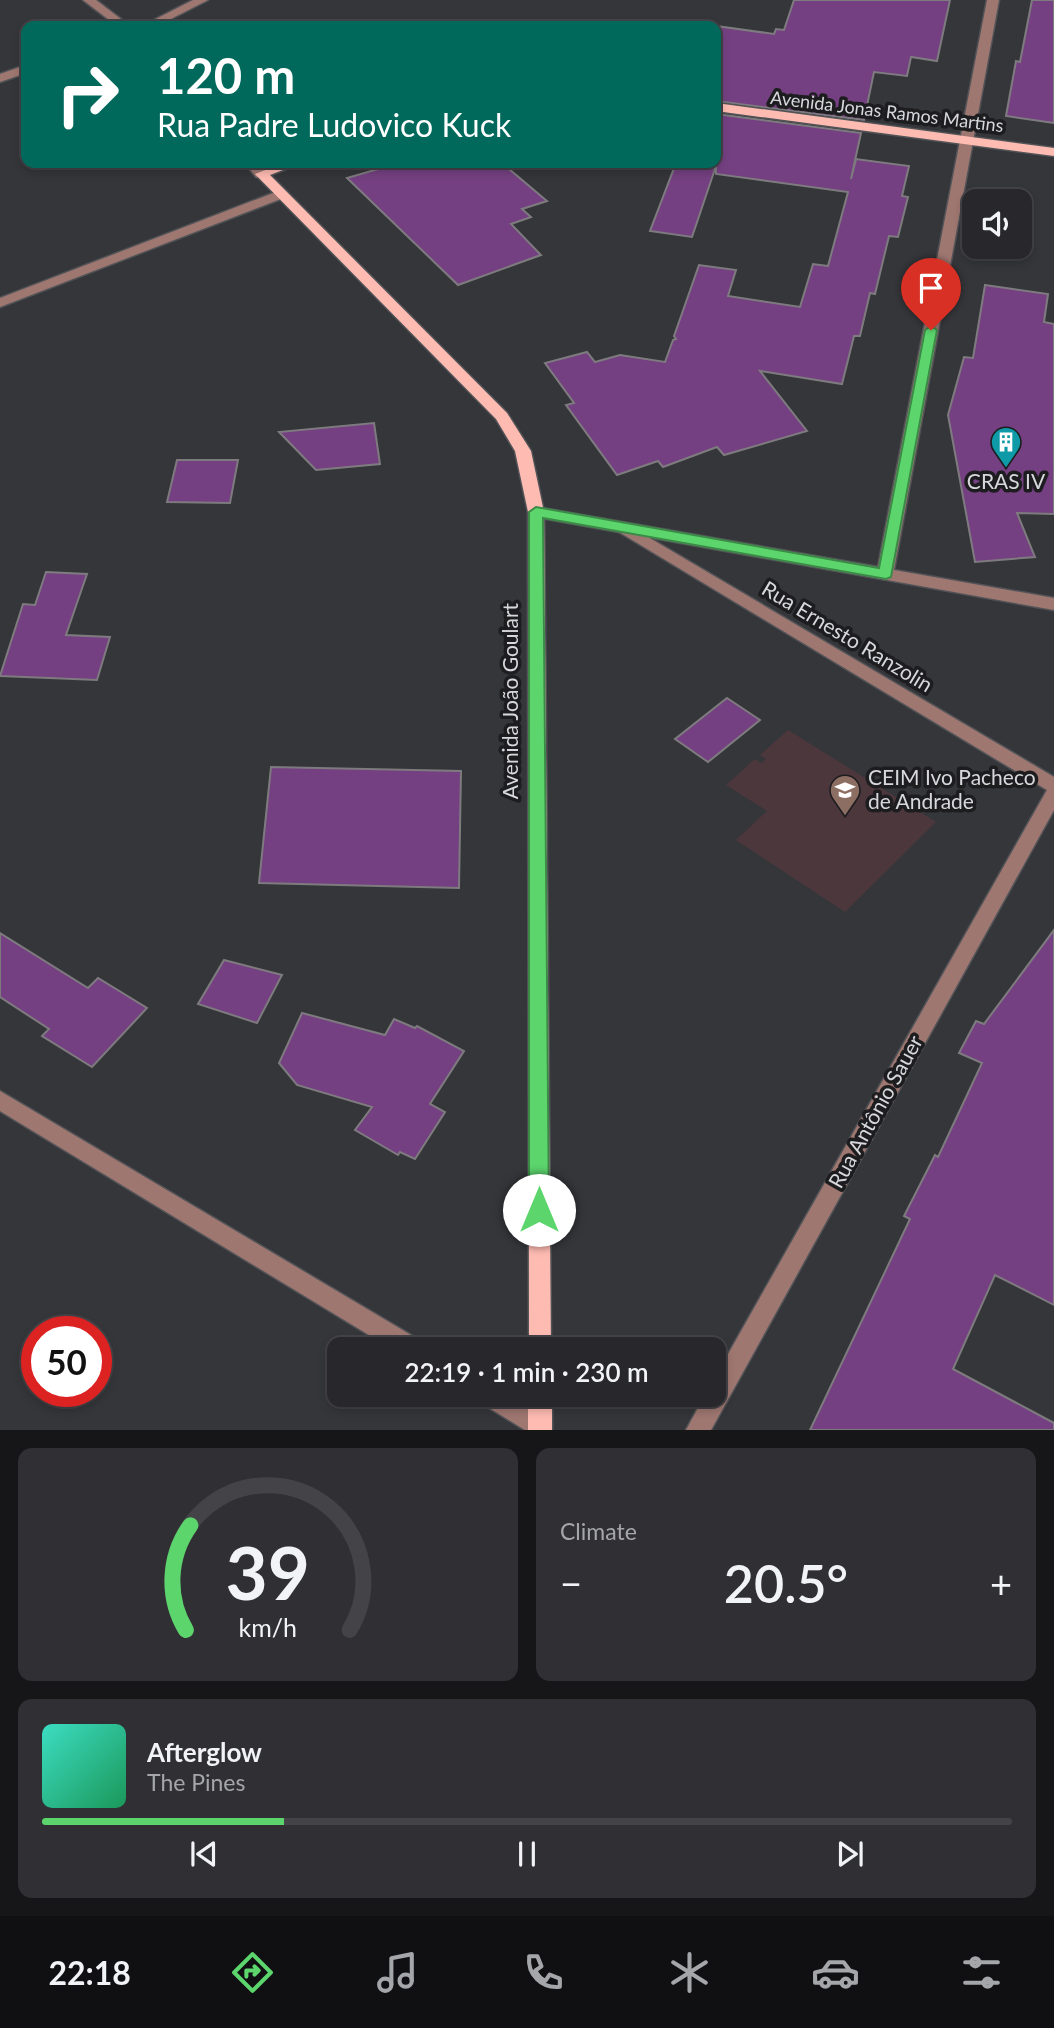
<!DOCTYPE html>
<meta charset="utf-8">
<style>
body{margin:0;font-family:Lato,sans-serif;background:#303034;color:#f1f3f6;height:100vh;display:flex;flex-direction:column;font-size:26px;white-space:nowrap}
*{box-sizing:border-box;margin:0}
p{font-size:23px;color:#a5a6a9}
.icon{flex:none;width:38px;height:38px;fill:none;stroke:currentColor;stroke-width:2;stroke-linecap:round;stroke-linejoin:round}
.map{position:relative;height:1430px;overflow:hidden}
.drawer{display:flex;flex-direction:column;gap:18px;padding:18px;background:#161618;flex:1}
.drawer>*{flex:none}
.banner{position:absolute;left:21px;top:21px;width:700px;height:147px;border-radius:14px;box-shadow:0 4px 10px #0003,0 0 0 2px #444448;background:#00695c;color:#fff;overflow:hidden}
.controls{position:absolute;left:962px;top:189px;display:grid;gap:14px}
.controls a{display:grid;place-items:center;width:70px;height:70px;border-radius:14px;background:#28282c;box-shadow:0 4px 10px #0003,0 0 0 2px #444448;font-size:35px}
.speed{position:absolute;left:21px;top:1316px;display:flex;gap:14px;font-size:35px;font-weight:700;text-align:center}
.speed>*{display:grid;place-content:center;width:91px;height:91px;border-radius:50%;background:#28282c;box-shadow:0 4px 10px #0003,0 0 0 2px #444448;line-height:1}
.speed .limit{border:10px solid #d22;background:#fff;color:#111}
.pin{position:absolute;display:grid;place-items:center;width:60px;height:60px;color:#fff;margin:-72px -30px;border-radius:50% 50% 50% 0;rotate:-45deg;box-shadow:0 0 7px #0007}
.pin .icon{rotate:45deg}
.me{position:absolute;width:77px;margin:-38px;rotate:0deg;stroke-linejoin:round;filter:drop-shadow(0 0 5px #0008)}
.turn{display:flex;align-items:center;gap:24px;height:147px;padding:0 21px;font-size:32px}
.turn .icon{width:91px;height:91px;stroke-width:2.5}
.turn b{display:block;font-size:49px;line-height:60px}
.big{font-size:52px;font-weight:600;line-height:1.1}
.drawer .tile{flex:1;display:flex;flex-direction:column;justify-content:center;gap:10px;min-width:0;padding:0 24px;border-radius:14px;background:#303034}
.drawer .dial{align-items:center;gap:0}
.dial svg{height:182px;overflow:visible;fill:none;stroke:#444448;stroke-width:7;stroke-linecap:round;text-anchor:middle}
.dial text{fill:#f1f3f6;stroke:none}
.song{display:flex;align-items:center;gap:21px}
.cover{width:84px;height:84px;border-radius:10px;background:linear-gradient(135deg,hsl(170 70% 55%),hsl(150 70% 35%))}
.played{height:7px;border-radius:4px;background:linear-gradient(90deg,#5cd56d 25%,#444448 25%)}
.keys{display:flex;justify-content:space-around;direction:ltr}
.heat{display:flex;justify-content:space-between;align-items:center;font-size:38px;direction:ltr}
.drawer .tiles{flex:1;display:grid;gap:18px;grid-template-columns:1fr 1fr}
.tile:last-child{grid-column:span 2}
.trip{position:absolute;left:327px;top:1337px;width:399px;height:70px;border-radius:14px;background:#28282c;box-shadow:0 4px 10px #0003,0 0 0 2px #444448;font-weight:600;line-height:70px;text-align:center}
.menu{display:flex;height:112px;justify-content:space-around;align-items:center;background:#101012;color:#a5a6a9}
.menu .icon{width:49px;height:49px}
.menu .selected{color:#5cd56d}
.menu b{font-size:32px;color:#f1f3f6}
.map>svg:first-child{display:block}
.education{fill:#4c373c}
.building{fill:#744081;stroke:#7e7b7f;stroke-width:2}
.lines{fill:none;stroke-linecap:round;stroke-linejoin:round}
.minor-casing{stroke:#525357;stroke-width:3}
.major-casing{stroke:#525357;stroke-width:3}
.minor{fill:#9f7771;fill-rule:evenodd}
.major{fill:#febbb2;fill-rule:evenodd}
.route{fill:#5cd56d;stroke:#3c8a47;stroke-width:2}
.labels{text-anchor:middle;stroke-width:7;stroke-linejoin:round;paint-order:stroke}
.far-street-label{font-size:18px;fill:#d7d8db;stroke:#1d1d1f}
.poi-label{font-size:21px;fill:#d7d8db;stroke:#1d1d1f}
.street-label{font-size:21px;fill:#d7d8db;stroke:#1d1d1f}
</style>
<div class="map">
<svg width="1054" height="1430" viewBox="0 0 1054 1430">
<rect width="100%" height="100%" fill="#35363a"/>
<!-- education -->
<path class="education" d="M 788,730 L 936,822 L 845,912 L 736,840 L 767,811 L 726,785 L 755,759 L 761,763 L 766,759 L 760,755 Z"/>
<!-- building -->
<g class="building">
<path d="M 794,0 L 950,0 L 937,61 L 911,57 L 907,76 L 874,72 L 864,120 L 716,101 L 716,26 L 774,34 L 776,29 L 784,30 Z"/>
<path d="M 1032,0 L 1054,0 L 1054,123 L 1006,116 L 1016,61 L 1020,62 Z"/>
<path d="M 716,114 L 861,133 L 851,179 L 856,159 L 909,166 L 902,196 L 908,197 L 898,237 L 889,236 L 875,294 L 870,293 L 860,336 L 854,336 L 842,384 L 760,371 L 807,431 L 724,455 L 717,447 L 663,467 L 658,461 L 617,475 L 566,405 L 574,403 L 545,363 L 587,352 L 595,362 L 620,355 L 665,362 L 673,340 L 676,339 L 674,336 L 699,265 L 736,270 L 728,296 L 800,307 L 813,264 L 828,266 L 848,192 L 716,174 L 716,166 L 692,237 L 650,231 L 676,163 L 716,163 Z"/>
<path d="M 399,163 L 502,163 L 547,201 L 522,209 L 531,217 L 511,224 L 541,255 L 458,285 L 347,178 Z"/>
<path d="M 985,285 L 1048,294 L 1044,322 L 1054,324 L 1054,514 L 1017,513 L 1035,557 L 975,562 L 948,415 L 964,357 L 973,358 Z"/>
<path d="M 374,423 L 380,464 L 316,470 L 279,432 Z"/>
<path d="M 177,460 L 238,460 L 230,503 L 167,502 Z"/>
<path d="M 46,572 L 87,574 L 66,635 L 110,637 L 97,680 L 0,676 L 23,604 L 35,605 Z"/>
<path d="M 727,698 L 760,720 L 708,762 L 675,739 Z"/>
<path d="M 271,767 L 461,771 L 459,888 L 259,883 Z"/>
<path d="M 1054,930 L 1054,1305 L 995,1275 L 953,1369 L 1054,1423 L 1054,1430 L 810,1430 L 910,1219 L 904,1216 L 935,1155 L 938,1157 L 982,1063 L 959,1053 L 976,1021 L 984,1024 Z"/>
<path d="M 0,933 L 88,988 L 98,978 L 147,1008 L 92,1067 L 42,1036 L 49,1029 L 0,997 Z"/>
<path d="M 224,960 L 282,975 L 257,1023 L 198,1004 Z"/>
<path d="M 302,1013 L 385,1035 L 394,1019 L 415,1028 L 417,1026 L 464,1051 L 430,1104 L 445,1112 L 415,1159 L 400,1152 L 398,1155 L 355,1130 L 372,1107 L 297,1085 L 279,1063 Z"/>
</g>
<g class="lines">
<!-- minor casing -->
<g class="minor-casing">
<g id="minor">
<path d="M 83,0 L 96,0 L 130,26 L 117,26 Z"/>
<path d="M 193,0 L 208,0 L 157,26 L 142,26 Z"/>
<path d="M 987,0 L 999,0 L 894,570 L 1054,598 L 1054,610 L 648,537 L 1054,777 L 1054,810 L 711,1430 L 686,1430 L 705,1395 L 714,1395 L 714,1379 L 1047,790 L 619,532 L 536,517 L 528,512 L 536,507 L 878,567 Z"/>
<path d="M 26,65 L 26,73 L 0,82 L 0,74 Z"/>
<path d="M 245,163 L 258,163 L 267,174 L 261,178 L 256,177 Z"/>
<path d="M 281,190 L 288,194 L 286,197 L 0,307 L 0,298 Z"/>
<path d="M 0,1091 L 421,1341 L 424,1349 L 392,1349 L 0,1111 Z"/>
<path d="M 477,1395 L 511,1395 L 548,1417 L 552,1425 L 550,1430 L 525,1430 L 481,1403 Z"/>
</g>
</g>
<!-- major casing -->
<g class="major-casing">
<g id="major">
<path d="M 716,103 L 1054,148 L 1054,156 L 716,111 Z"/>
<path d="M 283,163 L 301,163 L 270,175 L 507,413 L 531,451 L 544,512 L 551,1349 L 529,1349 L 528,512 L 515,451 L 496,419 L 255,174 Z"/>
<rect x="528" y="1395" width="24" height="35"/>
</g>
</g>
<!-- minor -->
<use href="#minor" class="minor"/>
<!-- major -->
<use href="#major" class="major"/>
</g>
<!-- route -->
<path class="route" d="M 931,326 L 937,330 L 891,577 L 886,579 L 543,518 L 549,1210 L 546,1216 L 539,1219 L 532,1216 L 529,1210 L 529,512 L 536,507 L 879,568 L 925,330 Z"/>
<!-- icons -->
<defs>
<g id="building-pin" transform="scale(1.575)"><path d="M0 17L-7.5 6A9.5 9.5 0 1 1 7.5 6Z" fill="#0f9aa8" stroke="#1d1d1f"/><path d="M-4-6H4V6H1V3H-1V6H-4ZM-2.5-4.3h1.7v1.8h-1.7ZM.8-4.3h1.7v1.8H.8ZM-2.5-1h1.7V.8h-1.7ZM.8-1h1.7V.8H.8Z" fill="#fff"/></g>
<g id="school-pin" transform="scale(1.575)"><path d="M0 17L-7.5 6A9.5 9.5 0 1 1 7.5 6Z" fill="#8d6e63" stroke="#1d1d1f"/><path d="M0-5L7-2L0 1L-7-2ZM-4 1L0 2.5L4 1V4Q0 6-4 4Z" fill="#fff"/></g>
</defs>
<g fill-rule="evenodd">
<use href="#building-pin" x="1006" y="442"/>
<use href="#school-pin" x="845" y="790"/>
</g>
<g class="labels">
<!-- far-street labels -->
<g class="far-street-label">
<text transform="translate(887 112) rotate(7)" y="6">Avenida Jonas Ramos Martins</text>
</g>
<!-- poi labels -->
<g class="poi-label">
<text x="1006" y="489">CRAS IV</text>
<text x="868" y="785" text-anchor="start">CEIM Ivo Pacheco<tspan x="868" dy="24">de Andrade</tspan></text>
</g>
<!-- street labels -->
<g class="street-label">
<text transform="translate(847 637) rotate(31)" y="7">Rua Ernesto Ranzolin</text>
<text transform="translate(511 701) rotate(-90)" y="7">Avenida João Goulart</text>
<text transform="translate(876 1112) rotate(-61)" y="7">Rua Antônio Sauer</text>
</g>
</g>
</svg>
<div class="controls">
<a><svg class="icon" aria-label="sound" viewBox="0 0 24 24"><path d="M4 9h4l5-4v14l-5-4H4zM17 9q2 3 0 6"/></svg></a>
</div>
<div class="speed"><div class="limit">50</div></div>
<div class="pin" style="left:931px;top:330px;background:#d93025"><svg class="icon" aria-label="arrive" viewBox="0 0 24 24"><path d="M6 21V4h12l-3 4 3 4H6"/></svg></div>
<svg class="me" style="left:539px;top:1210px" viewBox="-20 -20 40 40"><circle r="19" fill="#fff"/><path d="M0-13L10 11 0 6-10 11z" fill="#5cd56d"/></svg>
<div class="trip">22:19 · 1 min · 230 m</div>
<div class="banner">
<div class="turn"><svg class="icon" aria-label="right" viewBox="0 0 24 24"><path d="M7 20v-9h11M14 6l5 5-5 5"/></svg><div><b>120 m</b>Rua Padre Ludovico Kuck</div></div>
</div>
</div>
<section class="drawer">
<div class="tiles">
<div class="tile dial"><svg viewBox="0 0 100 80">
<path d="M14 69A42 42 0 1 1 86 69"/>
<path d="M14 69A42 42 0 0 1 16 23" stroke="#5cd56d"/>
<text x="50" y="56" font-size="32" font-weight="700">39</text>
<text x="50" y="72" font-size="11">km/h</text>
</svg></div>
<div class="tile"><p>Climate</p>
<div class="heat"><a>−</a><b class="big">20.5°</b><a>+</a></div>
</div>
<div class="tile">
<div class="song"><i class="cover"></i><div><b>Afterglow</b><p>The Pines</p></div></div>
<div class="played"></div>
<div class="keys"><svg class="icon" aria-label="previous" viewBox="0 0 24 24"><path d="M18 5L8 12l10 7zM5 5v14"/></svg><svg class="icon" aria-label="pause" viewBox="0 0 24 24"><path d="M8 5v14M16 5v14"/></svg><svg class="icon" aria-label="next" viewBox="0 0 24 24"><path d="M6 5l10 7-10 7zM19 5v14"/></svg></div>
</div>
</div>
</section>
<nav class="menu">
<b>22:18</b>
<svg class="icon selected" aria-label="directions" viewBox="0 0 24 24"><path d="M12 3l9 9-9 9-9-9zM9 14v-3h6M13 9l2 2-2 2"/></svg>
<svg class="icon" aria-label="music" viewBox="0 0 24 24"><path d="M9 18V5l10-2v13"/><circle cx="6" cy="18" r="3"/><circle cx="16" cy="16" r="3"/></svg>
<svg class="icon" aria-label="phone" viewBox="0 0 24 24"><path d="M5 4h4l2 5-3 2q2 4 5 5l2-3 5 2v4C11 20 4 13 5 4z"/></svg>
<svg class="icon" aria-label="climate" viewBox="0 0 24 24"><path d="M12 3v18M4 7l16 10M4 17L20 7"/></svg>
<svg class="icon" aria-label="car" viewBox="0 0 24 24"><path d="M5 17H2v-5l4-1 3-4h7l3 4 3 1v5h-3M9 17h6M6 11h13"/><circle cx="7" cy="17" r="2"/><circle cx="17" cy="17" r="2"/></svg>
<svg class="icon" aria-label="filters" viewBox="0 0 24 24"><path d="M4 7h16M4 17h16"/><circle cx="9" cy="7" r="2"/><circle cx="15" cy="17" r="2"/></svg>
</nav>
